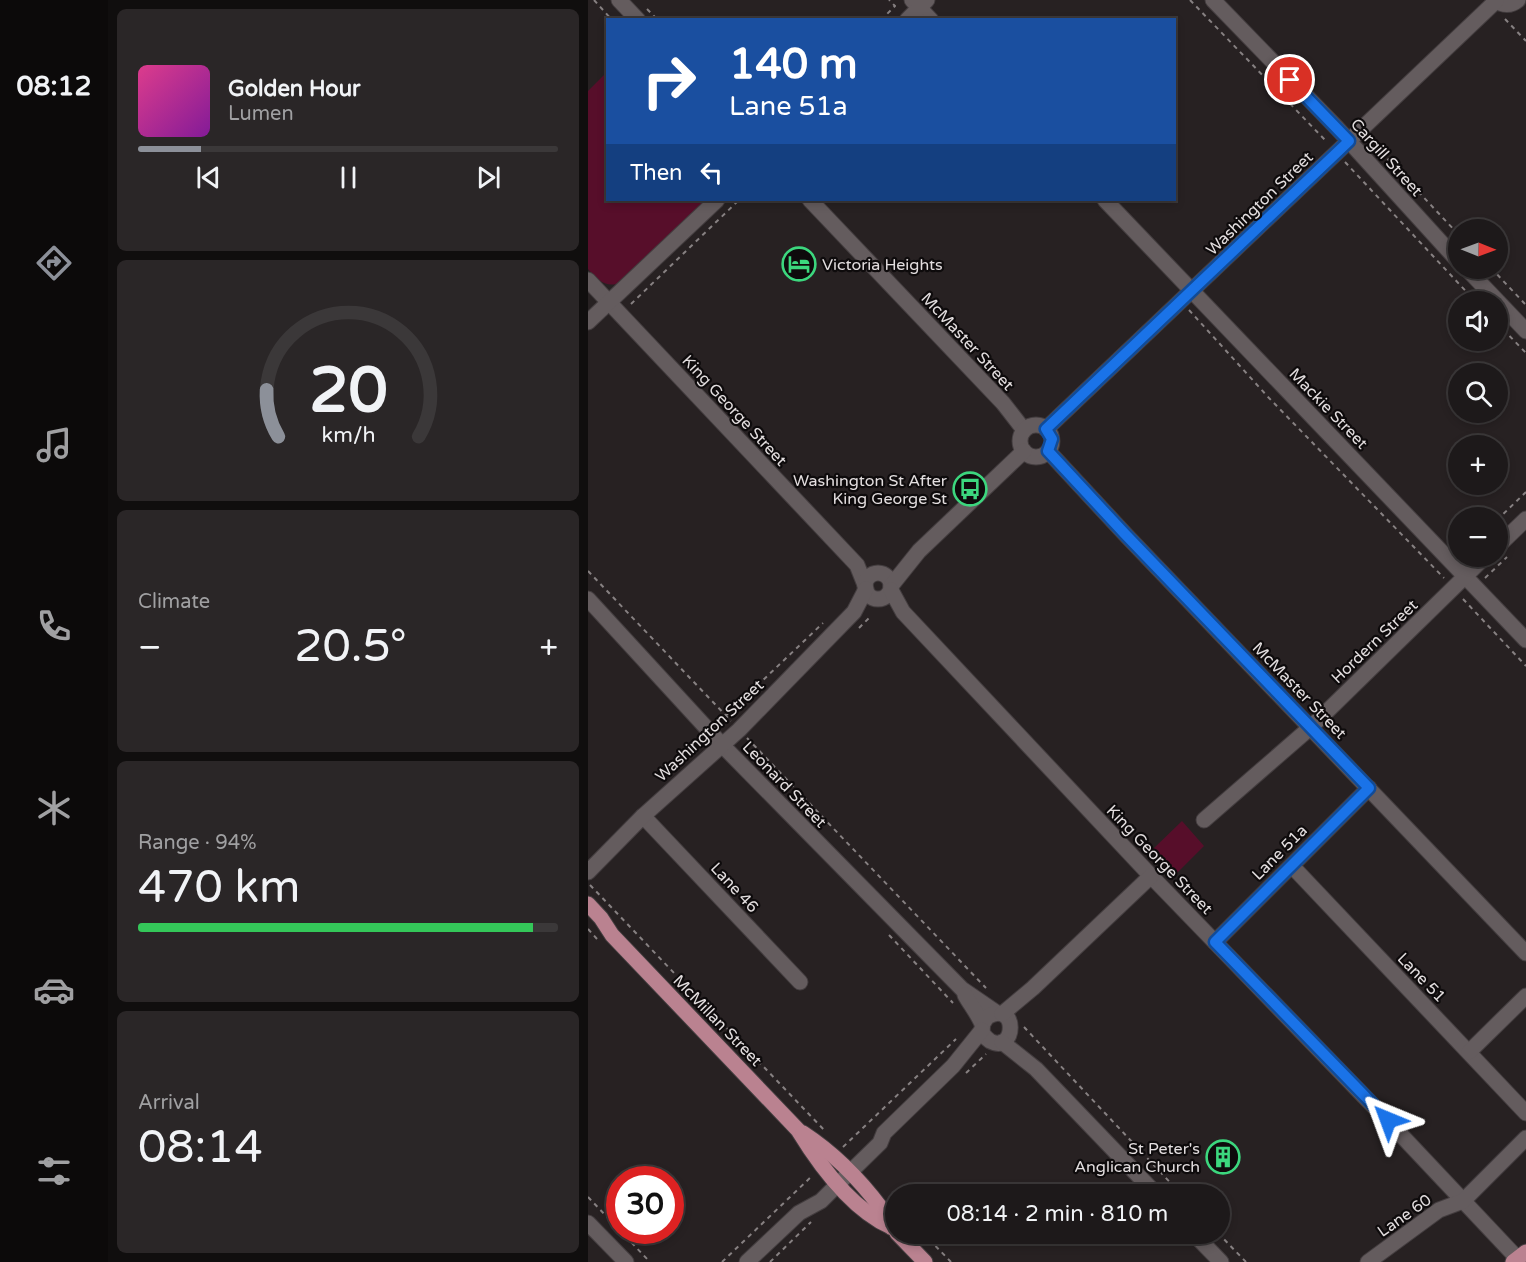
<!DOCTYPE html>
<meta charset="utf-8">
<style>
body{margin:0;font-family:"Varela Round",sans-serif;background:#2a2627;color:#f1f3f6;height:100vh;display:flex;flex-direction:column;font-size:22px;white-space:nowrap}
*{box-sizing:border-box;margin:0}
p{font-size:20px;color:#a0a0a2}
.icon{flex:none;width:33px;height:33px;fill:none;stroke:currentColor;stroke-width:2;stroke-linecap:round;stroke-linejoin:round}
.map{position:relative;flex:1;overflow:hidden}
.side{display:flex;flex-direction:column;gap:9px;padding:9px;background:#100e0e;width:480px}
.side>*{flex:none}
.banner{position:absolute;left:18px;top:18px;width:570px;height:183px;border-radius:0px;box-shadow:0 3px 9px #0003,0 0 0 2px #3b3839;background:#1a4fa0;color:#fff;overflow:hidden}
.needle{width:39px;rotate:91deg}
.fabs{position:absolute;left:860px;top:219px;display:grid;gap:12px}
.fabs a{display:grid;place-items:center;width:60px;height:60px;border-radius:50%;background:#1d191a;box-shadow:0 3px 9px #0003,0 0 0 2px #3b3839;font-size:30px}
.speed{position:absolute;left:18px;top:1166px;display:flex;gap:12px;font-size:30px;font-weight:700;text-align:center}
.speed>*{display:grid;place-content:center;width:78px;height:78px;border-radius:50%;background:#1d191a;box-shadow:0 3px 9px #0003,0 0 0 2px #3b3839;line-height:1}
.speed .limit{border:9px solid #d22;background:#fff;color:#111}
.pin{position:absolute;display:grid;place-items:center;width:51px;height:51px;color:#fff;margin:-26px;border:3px solid #fff;border-radius:50%;box-shadow:0 2px 6px #0007}
.me{position:absolute;width:66px;margin:-33px;rotate:316deg;stroke-linejoin:round;filter:drop-shadow(0 0 4px #0008)}
.turn{display:flex;align-items:center;gap:21px;height:126px;padding:0 24px;font-size:27px}
.turn .icon{width:78px;height:78px;stroke-width:2.5}
.turn b{display:block;font-size:42px;line-height:51px}
.then{display:flex;align-items:center;height:57px;padding:0 24px;background:#0003;gap:12px;font-size:22px}
.big{font-size:45px;font-weight:600;line-height:1.1}
.side .widget{flex:1;display:flex;flex-direction:column;justify-content:center;gap:9px;min-width:0;padding:0 21px;border-radius:9px;background:#2a2627}
.side .dial{align-items:center;gap:0}
.dial svg{height:156px;overflow:visible;fill:none;stroke:#3b3839;stroke-width:7;stroke-linecap:round;text-anchor:middle}
.dial text{fill:#f1f3f6;stroke:none}
.song{display:flex;align-items:center;gap:18px}
.cover{width:72px;height:72px;border-radius:9px;background:linear-gradient(135deg,hsl(330 70% 55%),hsl(290 70% 35%))}
.played{height:6px;border-radius:3px;background:linear-gradient(90deg,#8c9099 15%,#3b3839 15%)}
.keys{display:flex;justify-content:space-around;direction:ltr}
.heat{display:flex;justify-content:space-between;align-items:center;font-size:33px;direction:ltr}
.charge{height:9px;border-radius:4px;background:linear-gradient(90deg,#34c759 94%,#3b3839 0)}
.trip{position:absolute;left:297px;top:1184px;width:345px;height:60px;border-radius:30px;background:#1d191a;box-shadow:0 3px 9px #0003,0 0 0 2px #3b3839;font-weight:600;line-height:60px;text-align:center}
main{display:flex;flex:1;min-height:0}
.tabs{display:flex;flex-direction:column;width:108px;justify-content:space-around;align-items:center;background:#0c0a0a;color:#a0a0a2}
.tabs .icon{width:42px;height:42px}
.tabs .active{color:#8c9099}
.tabs b{font-size:27px;color:#f1f3f6}
.map>svg:first-child{display:block}
.green{fill:#570e2a}
.lines{fill:none;stroke-linecap:round;stroke-linejoin:round}
.minor-casing{stroke:#433d3f;stroke-width:17}
.major-casing{stroke:#433d3f;stroke-width:17}
.path{stroke:#878182;stroke-width:2;stroke-dasharray:4.5 4.5;stroke-linecap:butt}
.minor{stroke:#645c5e;stroke-width:15}
.major{stroke:#ba8290;stroke-width:15}
.route-casing{stroke:#114b97;stroke-width:15}
.route{stroke:#1a73e8;stroke-width:10}
.labels{text-anchor:middle;stroke-width:4.5;stroke-linejoin:round;paint-order:stroke}
.street-label{font-size:16px;fill:#e3dedf;stroke:#0e0b0c}
.poi-label{font-size:16px;fill:#e3dedf;stroke:#0e0b0c;text-anchor:end}
</style>
<main>
<nav class="tabs">
<b>08:12</b>
<svg class="icon active" aria-label="directions" viewBox="0 0 24 24"><path d="M12 3l9 9-9 9-9-9zM9 14v-3h6M13 9l2 2-2 2"/></svg>
<svg class="icon" aria-label="music" viewBox="0 0 24 24"><path d="M9 18V5l10-2v13"/><circle cx="6" cy="18" r="3"/><circle cx="16" cy="16" r="3"/></svg>
<svg class="icon" aria-label="phone" viewBox="0 0 24 24"><path d="M5 4h4l2 5-3 2q2 4 5 5l2-3 5 2v4C11 20 4 13 5 4z"/></svg>
<svg class="icon" aria-label="climate" viewBox="0 0 24 24"><path d="M12 3v18M4 7l16 10M4 17L20 7"/></svg>
<svg class="icon" aria-label="car" viewBox="0 0 24 24"><path d="M5 17H2v-5l4-1 3-4h7l3 4 3 1v5h-3M9 17h6M6 11h13"/><circle cx="7" cy="17" r="2"/><circle cx="17" cy="17" r="2"/></svg>
<svg class="icon" aria-label="filters" viewBox="0 0 24 24"><path d="M4 7h16M4 17h16"/><circle cx="9" cy="7" r="2"/><circle cx="15" cy="17" r="2"/></svg>
</nav>
<section class="side">
<div class="widget">
<div class="song"><i class="cover"></i><div><b>Golden Hour</b><p>Lumen</p></div></div>
<div class="played"></div>
<div class="keys"><svg class="icon" aria-label="previous" viewBox="0 0 24 24"><path d="M18 5L8 12l10 7zM5 5v14"/></svg><svg class="icon" aria-label="pause" viewBox="0 0 24 24"><path d="M8 5v14M16 5v14"/></svg><svg class="icon" aria-label="next" viewBox="0 0 24 24"><path d="M6 5l10 7-10 7zM19 5v14"/></svg></div>
</div>
<div class="widget dial"><svg viewBox="0 0 100 80">
<path d="M14 69A42 42 0 1 1 86 69"/>
<path d="M14 69A42 42 0 0 1 8 45" stroke="#8c9099"/>
<text x="50" y="56" font-size="32" font-weight="700">20</text>
<text x="50" y="72" font-size="11">km/h</text>
</svg></div>
<div class="widget"><p>Climate</p>
<div class="heat"><a>−</a><b class="big">20.5°</b><a>+</a></div>
</div>
<div class="widget"><p>Range · 94%</p><b class="big">470 km</b><div class="charge"></div></div>
<div class="widget"><p>Arrival</p><b class="big">08:14</b></div>
</section>
<div class="map">
<svg width="938" height="1262" viewBox="0 0 938 1262">
<rect width="100%" height="100%" fill="#272122"/>
<!-- green -->
<g class="green">
<path d="M 19,72 L 20,200 L 119,200 L 32,283 C 17,288 10,280 0,269 L 0,91 Z"/>
<path d="M 594,821 L 616,846 L 587,875 L 564,850 Z"/>
</g>
<g class="lines">
<!-- minor casing -->
<g class="minor-casing">
<g id="minor">
<path d="M 31,0 L 50,20"/>
<path d="M 324,0 L 343,20"/>
<path d="M 625,0 L 749,128 L 870,261"/>
<path d="M 907,0 C 915,6 923,6 930,0"/>
<path d="M 319,20 L 339,0"/>
<path d="M 222,200 L 415,403 L 436,430"/>
<path d="M 517,200 L 938,640"/>
<path d="M 878,268 L 938,331"/>
<path d="M 0,280 L 269,565 L 277,585"/>
<path d="M 0,322 L 129,200"/>
<circle cx="448" cy="441" r="16"/>
<path d="M 458,429 L 908,1"/>
<path d="M 460,451 L 537,534 L 938,953"/>
<path d="M 909,547 L 938,519"/>
<circle cx="290" cy="586" r="13"/>
<path d="M 303,586 L 331,551 L 436,451"/>
<path d="M 303,590 L 315,612 L 563,876 L 799,1120 L 930,1259"/>
<path d="M 0,599 L 135,746 L 374,989 L 409,1013"/>
<path d="M 55,816 L 212,982"/>
<path d="M 616,820 L 723,727 L 898,556"/>
<path d="M 704,866 L 938,1113"/>
<path d="M 0,872 L 55,816 L 151,730 L 266,612 L 278,589"/>
<path d="M 627,942 L 781,788"/>
<path d="M 377,995 C 382,1004 390,1014 394,1024 C 396,1032 392,1026 395,1034 C 397,1037 399,1039 402,1041 C 428,1055 431,999 399,1017 L 394,1025"/>
<path d="M 414,1014 L 445,988 L 563,876"/>
<path d="M 414,1042 L 448,1069 L 568,1194"/>
<path d="M 881,1052 L 938,996"/>
<path d="M 0,1223 L 38,1262"/>
<path d="M 605,1233 L 633,1262"/>
<path d="M 159,1262 L 211,1213 L 233,1201 L 250,1184 L 292,1143 L 296,1133 L 365,1066 L 394,1030"/>
<path d="M 780,1262 L 851,1210 L 875,1201 L 938,1138"/>
</g>
</g>
<!-- major casing -->
<g class="major-casing">
<g id="major">
<path d="M 0,904 L 13,918 L 24,935 L 210,1130 C 232,1166 263,1209 303,1227"/>
<path d="M 215,1133 C 244,1152 272,1180 293,1208 C 297,1214 300,1222 304,1228"/>
<path d="M 309,1233 L 337,1262"/>
<path d="M 925,1262 L 938,1252"/>
</g>
</g>
<!-- path -->
<g class="path">
<path d="M 6,0 L 24,20"/>
<path d="M 602,0 L 737,140"/>
<path d="M 59,9 L 70,20"/>
<path d="M 917,19 L 938,41"/>
<path d="M 293,20 L 307,6 L 301,0"/>
<path d="M 781,139 L 870,234"/>
<path d="M 757,162 L 888,302"/>
<path d="M 903,268 L 938,305"/>
<path d="M 43,304 L 151,200"/>
<path d="M 601,310 L 681,398 L 856,578"/>
<path d="M 909,323 L 938,353"/>
<path d="M 909,520 L 938,492"/>
<path d="M 0,571 L 143,721"/>
<path d="M 897,578 L 919,557"/>
<path d="M 875,599 L 938,666"/>
<path d="M 271,628 L 283,616"/>
<path d="M 130,723 L 235,623"/>
<path d="M 159,738 L 398,988"/>
<path d="M 2,885 L 238,1132"/>
<path d="M 0,929 L 9,939"/>
<path d="M 301,935 L 365,1003"/>
<path d="M 436,1027 L 593,1194"/>
<path d="M 378,1073 L 398,1054"/>
<path d="M 255,1147 L 368,1039"/>
<path d="M 0,1197 L 62,1262"/>
<path d="M 335,1233 L 363,1262"/>
<path d="M 586,1233 L 595,1243"/>
<path d="M 630,1233 L 658,1262"/>
<path d="M 134,1262 L 224,1176"/>
<path d="M 182,1262 L 223,1222"/>
</g>
<!-- minor -->
<use href="#minor" class="minor"/>
<!-- major -->
<use href="#major" class="major"/>
</g>
<g class="lines">
<!-- route casing -->
<g class="route-casing">
<path id="route" d="M 702,80 L 761,141 L 458,429 L 464,439 L 460,451 L 537,534 L 781,788 L 627,942 L 800,1120"/>
</g>
<!-- route -->
<use href="#route" class="route"/>
</g>
<!-- icons -->
<defs>
<g id="hotel-ring" transform="scale(1.725)"><circle r="9.5" fill="#0e0b0c" stroke="#3cd77e" stroke-width="1.5"/><path d="M-6-4.5h1.5V1H6V5H4.5V3h-9V5H-6ZM-4 0a1.8 1.8 0 1 1 3.6 0ZM.5 0V-2.5h3Q6-2.5 6 0Z" fill="#3cd77e"/></g>
<g id="bus-ring" transform="scale(1.725)"><circle r="9.5" fill="#0e0b0c" stroke="#3cd77e" stroke-width="1.5"/><path d="M-5-6H5V4H4V6H2V4H-2V6H-4V4H-5ZM-3.5-4V0h7V-4ZM-3.5 1.2v1.5H-2V1.2ZM2 1.2v1.5H3.5V1.2Z" fill="#3cd77e"/></g>
<g id="building-ring" transform="scale(1.725)"><circle r="9.5" fill="#0e0b0c" stroke="#3cd77e" stroke-width="1.5"/><path d="M-4-6H4V6H1V3H-1V6H-4ZM-2.5-4.3h1.7v1.8h-1.7ZM.8-4.3h1.7v1.8H.8ZM-2.5-1h1.7V.8h-1.7ZM.8-1h1.7V.8H.8Z" fill="#3cd77e"/></g>
</defs>
<g fill-rule="evenodd">
<use href="#hotel-ring" x="211" y="264"/>
<use href="#bus-ring" x="382" y="489"/>
<use href="#building-ring" x="635" y="1157"/>
</g>
<g class="labels">
<!-- street labels -->
<g class="street-label">
<text transform="translate(799 157) rotate(48)" y="6">Cargill Street</text>
<text transform="translate(671 203) rotate(-44)" y="6">Washington Street</text>
<text transform="translate(380 341) rotate(47)" y="6">McMaster Street</text>
<text transform="translate(741 408) rotate(46)" y="6">Mackie Street</text>
<text transform="translate(147 410) rotate(47)" y="6">King George Street</text>
<text transform="translate(786 641) rotate(-44)" y="6">Hordern Street</text>
<text transform="translate(712 690) rotate(46)" y="6">McMaster Street</text>
<text transform="translate(121 730) rotate(-43)" y="6">Washington Street</text>
<text transform="translate(197 784) rotate(46)" y="6">Leonard Street</text>
<text transform="translate(691 852) rotate(-45)" y="6">Lane 51a</text>
<text transform="translate(572 859) rotate(46)" y="6">King George Street</text>
<text transform="translate(147 887) rotate(47)" y="6">Lane 46</text>
<text transform="translate(834 977) rotate(46)" y="6">Lane 51</text>
<text transform="translate(130 1020) rotate(46)" y="6">McMillan Street</text>
<text transform="translate(816 1215) rotate(-35)" y="6">Lane 60</text>
</g>
<!-- poi labels -->
<g class="poi-label">
<text x="234" y="270" text-anchor="start">Victoria Heights</text>
<text x="359" y="486">Washington St After<tspan x="359" dy="18">King George St</tspan></text>
<text x="612" y="1154">St Peter's<tspan x="612" dy="18">Anglican Church</tspan></text>
</g>
</g>
</svg>
<div class="fabs">
<a><svg class="needle" viewBox="-14 -14 28 28"><path d="M0-13l5 13h-10z" fill="#e53935"/><path d="M0 13l5-13h-10z" fill="#a0a0a2"/></svg></a>
<a><svg class="icon" aria-label="sound" viewBox="0 0 24 24"><path d="M4 9h4l5-4v14l-5-4H4zM17 9q2 3 0 6"/></svg></a>
<a><svg class="icon" aria-label="search" viewBox="0 0 24 24"><circle cx="10" cy="10" r="6"/><path d="M15 15l6 6"/></svg></a>
<a>+</a>
<a>−</a>
</div>
<div class="speed"><div class="limit">30</div></div>
<div class="pin" style="left:702px;top:80px;background:#d93025"><svg class="icon" aria-label="arrive" viewBox="0 0 24 24"><path d="M6 21V4h12l-3 4 3 4H6"/></svg></div>
<svg class="me" style="left:800px;top:1120px" viewBox="-20 -20 40 40"><path d="M0-17L14 15 0 8-14 15z" fill="#1a73e8" stroke="#fff" stroke-width="4"/></svg>
<div class="trip">08:14 · 2 min · 810 m</div>
<div class="banner">
<div class="turn"><svg class="icon" aria-label="right" viewBox="0 0 24 24"><path d="M7 20v-9h11M14 6l5 5-5 5"/></svg><div><b>140 m</b>Lane 51a</div></div>
<div class="then">Then<svg class="icon" aria-label="left" viewBox="0 0 24 24"><path d="M17 20v-9H6M10 6l-5 5 5 5"/></svg></div>
</div>
</div>
</main>
